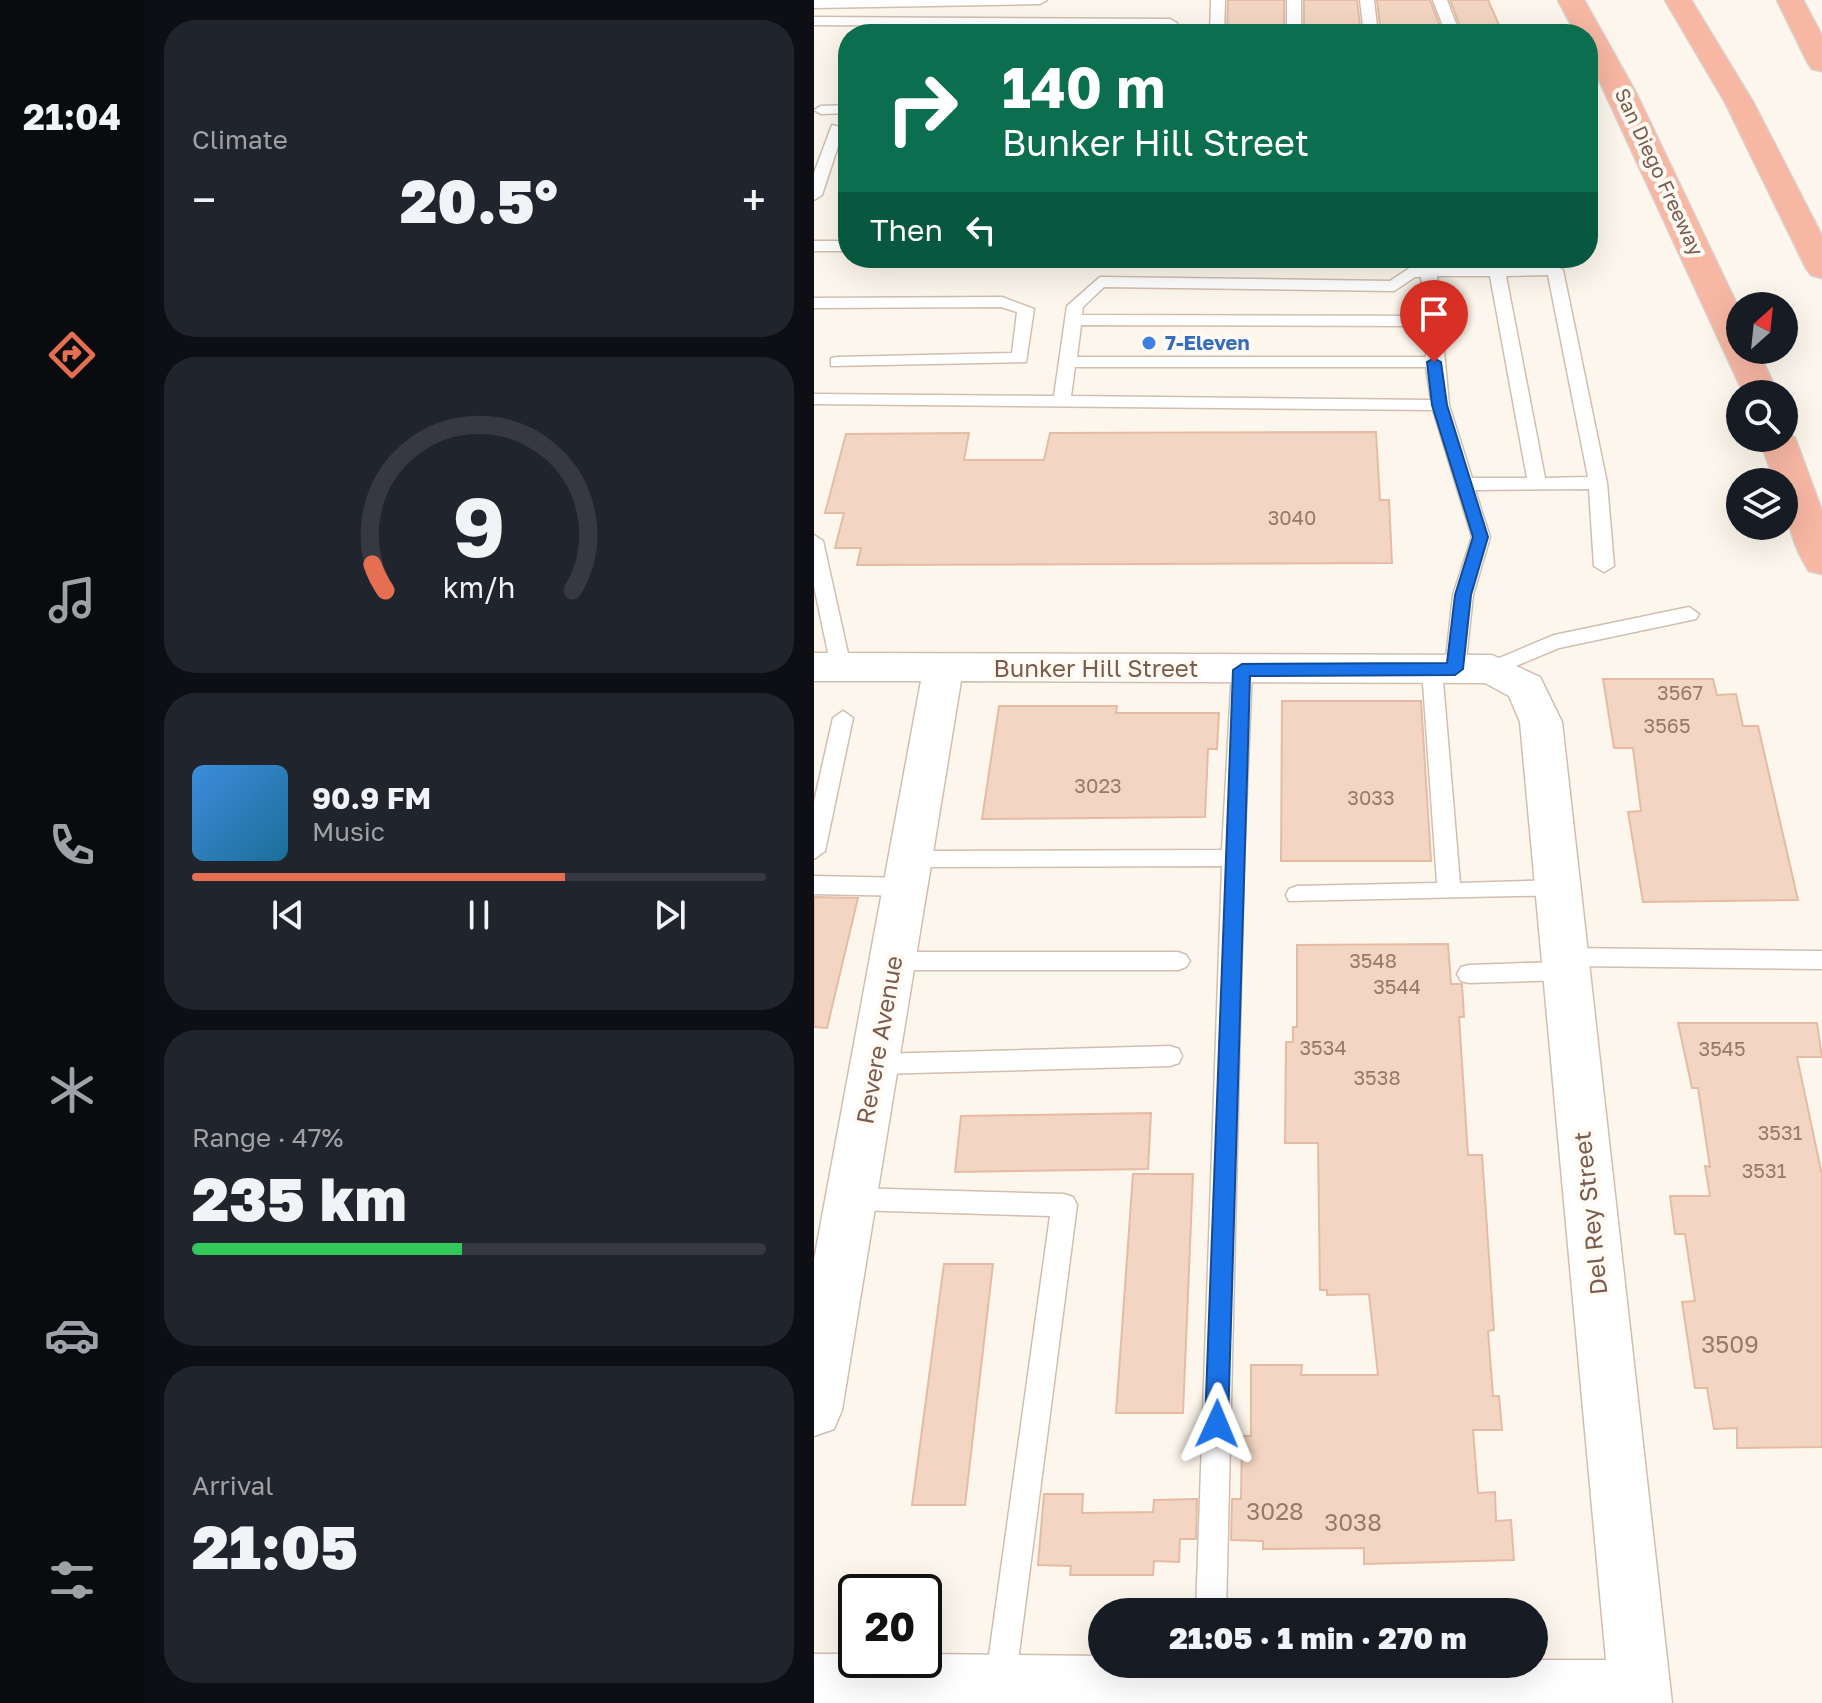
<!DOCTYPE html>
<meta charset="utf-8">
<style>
body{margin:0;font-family:"Golos Text",sans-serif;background:#20242c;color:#f1f3f6;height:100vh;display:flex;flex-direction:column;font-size:30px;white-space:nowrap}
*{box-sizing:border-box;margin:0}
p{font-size:26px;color:#9ea1a6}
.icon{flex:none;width:44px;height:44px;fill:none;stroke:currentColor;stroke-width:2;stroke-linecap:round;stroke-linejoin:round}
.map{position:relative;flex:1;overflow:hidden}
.side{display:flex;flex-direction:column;gap:20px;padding:20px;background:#0d0f14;width:670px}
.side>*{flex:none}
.banner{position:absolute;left:24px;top:24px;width:760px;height:244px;border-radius:32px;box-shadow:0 8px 32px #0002;background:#0b6e4f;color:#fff;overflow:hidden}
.needle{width:52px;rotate:27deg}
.controls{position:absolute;left:912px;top:292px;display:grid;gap:16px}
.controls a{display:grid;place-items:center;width:72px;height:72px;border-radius:50%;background:#171b24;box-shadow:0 8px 32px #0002;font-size:40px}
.speed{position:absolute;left:24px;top:1574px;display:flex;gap:16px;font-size:40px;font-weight:700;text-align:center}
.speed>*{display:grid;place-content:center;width:104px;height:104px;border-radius:50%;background:#171b24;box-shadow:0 8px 32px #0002;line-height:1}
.speed .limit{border:4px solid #111;border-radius:12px;background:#fff;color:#111}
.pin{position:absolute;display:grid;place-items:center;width:68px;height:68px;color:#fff;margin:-82px -34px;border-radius:50% 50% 50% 0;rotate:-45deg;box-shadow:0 0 8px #0007}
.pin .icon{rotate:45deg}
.me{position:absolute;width:88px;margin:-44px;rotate:1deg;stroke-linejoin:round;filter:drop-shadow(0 0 6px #0008)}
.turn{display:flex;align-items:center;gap:28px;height:168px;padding:0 32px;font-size:36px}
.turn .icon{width:104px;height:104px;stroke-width:2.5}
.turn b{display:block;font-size:56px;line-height:68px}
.then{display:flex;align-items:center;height:76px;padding:0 32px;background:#0003;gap:16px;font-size:30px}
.big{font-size:60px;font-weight:800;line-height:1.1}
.side .tile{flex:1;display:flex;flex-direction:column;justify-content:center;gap:12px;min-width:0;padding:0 28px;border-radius:32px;background:#20242c}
.side .dial{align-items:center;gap:0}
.dial svg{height:208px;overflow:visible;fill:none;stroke:#363941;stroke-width:7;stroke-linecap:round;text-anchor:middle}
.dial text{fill:#f1f3f6;stroke:none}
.song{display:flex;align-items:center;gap:24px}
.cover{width:96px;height:96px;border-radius:12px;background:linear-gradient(135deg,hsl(210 70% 55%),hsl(200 70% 35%))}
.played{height:8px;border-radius:4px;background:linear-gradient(90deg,#e76f51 65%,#363941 65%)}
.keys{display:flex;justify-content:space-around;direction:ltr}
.heat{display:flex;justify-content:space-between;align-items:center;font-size:44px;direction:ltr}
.charge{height:12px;border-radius:6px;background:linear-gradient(90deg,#34c759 47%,#363941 0)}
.trip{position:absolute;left:274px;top:1598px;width:460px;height:80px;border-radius:40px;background:#171b24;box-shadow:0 8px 32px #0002;font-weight:800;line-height:80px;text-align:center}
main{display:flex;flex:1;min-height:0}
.tabs{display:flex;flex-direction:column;width:144px;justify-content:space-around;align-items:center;background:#090b0e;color:#9ea1a6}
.tabs .icon{width:56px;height:56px}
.tabs .selected{color:#e76f51}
.tabs b{font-size:36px;color:#f1f3f6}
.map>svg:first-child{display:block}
.building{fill:#f3d5c3;stroke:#e6bba3;stroke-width:2}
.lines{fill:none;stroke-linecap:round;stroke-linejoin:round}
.lane-casing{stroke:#d1beb0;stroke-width:3}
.street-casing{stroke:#d1beb0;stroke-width:3}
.highway-casing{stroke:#dad1cd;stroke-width:3}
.lane{fill:#fff;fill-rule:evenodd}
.street{fill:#fff;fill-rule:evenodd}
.highway{fill:#f7b7a3;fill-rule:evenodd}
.route{fill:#1a73e8;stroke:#114b97;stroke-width:2}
.shop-dot{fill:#3f7fe0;stroke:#fffaf3;stroke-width:3}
.labels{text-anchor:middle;stroke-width:8;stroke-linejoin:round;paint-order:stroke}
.far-street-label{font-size:20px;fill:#7a5c4d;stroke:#fffaf3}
.far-shop-label{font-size:20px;font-weight:bold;fill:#366cbe;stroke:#fffaf3;text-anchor:start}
.number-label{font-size:20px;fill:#987a6a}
.street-label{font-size:24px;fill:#7a5c4d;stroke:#fffaf3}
.near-number-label{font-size:24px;fill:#987a6a}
</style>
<main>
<nav class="tabs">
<b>21:04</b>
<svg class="icon selected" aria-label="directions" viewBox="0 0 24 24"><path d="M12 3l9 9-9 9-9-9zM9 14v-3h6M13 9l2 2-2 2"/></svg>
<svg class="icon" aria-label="music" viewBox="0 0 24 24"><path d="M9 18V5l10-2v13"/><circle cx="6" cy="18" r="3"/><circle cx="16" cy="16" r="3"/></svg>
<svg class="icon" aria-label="phone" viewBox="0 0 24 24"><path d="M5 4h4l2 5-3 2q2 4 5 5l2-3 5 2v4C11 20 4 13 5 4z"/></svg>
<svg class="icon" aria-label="climate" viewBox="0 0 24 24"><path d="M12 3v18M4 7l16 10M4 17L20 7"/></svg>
<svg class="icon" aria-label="car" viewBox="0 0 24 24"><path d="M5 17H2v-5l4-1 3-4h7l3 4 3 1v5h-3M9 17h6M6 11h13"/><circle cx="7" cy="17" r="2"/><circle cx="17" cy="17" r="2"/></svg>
<svg class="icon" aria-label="filters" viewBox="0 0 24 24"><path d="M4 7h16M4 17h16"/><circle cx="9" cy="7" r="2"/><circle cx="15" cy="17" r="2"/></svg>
</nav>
<section class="side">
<div class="tile"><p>Climate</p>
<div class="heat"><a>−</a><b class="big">20.5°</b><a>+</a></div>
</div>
<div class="tile dial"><svg viewBox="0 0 100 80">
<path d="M14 69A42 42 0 1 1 86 69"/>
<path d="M14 69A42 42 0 0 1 9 59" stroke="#e76f51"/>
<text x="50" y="56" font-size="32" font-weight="700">9</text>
<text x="50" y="72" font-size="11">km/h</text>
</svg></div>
<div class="tile">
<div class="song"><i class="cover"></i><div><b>90.9 FM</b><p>Music</p></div></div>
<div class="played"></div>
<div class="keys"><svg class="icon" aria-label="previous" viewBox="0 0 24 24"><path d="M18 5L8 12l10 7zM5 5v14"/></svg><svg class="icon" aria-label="pause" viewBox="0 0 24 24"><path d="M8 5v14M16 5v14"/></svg><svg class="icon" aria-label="next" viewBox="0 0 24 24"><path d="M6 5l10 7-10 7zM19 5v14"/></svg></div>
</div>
<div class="tile"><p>Range · 47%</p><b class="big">235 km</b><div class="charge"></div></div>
<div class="tile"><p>Arrival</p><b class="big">21:05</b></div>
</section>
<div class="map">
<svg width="1008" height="1703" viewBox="0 0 1008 1703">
<rect width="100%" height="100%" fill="#fdf6ec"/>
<!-- building -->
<g class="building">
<path d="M 414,0 L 470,0 L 470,34 L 413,34 Z"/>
<path d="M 490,0 L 543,0 L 547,34 L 490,34 Z"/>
<path d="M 563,0 L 616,0 L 629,34 L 567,34 Z"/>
<path d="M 636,0 L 674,0 L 689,34 L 649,34 Z"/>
<path d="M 562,432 L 566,500 L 575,500 L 578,563 L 43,565 L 47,548 L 21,548 L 30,513 L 11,513 L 32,434 L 155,433 L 150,460 L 230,460 L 236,433 Z"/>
<path d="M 789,679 L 899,679 L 903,695 L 922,694 L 929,726 L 944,726 L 984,900 L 829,902 L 814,812 L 827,811 L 819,748 L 800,748 Z"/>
<path d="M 468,701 L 607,701 L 617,861 L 467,861 Z"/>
<path d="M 185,706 L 303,706 L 302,713 L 405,713 L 403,749 L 394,749 L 391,817 L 168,819 Z"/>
<path d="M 0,897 L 44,898 L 13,1028 L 0,1027 Z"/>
<path d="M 634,944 L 637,984 L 648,984 L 650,1017 L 645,1017 L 654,1155 L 668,1155 L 680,1330 L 674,1331 L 679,1396 L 685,1396 L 688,1430 L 659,1430 L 664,1493 L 681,1492 L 682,1521 L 697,1520 L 700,1560 L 550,1564 L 550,1548 L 449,1549 L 449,1541 L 417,1540 L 418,1499 L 427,1499 L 428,1436 L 437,1436 L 437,1365 L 488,1365 L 487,1375 L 564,1375 L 555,1294 L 513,1295 L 513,1290 L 506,1290 L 504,1143 L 471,1143 L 472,1042 L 479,1042 L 479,1027 L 483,1027 L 483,945 Z"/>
<path d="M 864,1023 L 1003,1023 L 1008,1057 L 983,1057 L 1008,1175 L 1008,1447 L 923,1448 L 923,1428 L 900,1429 L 893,1388 L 881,1388 L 868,1302 L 881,1301 L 871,1234 L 861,1234 L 856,1196 L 896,1196 L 891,1166 L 896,1167 L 884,1088 L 878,1088 Z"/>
<path d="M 337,1113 L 334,1169 L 141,1172 L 147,1116 Z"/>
<path d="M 319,1174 L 379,1174 L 369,1413 L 302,1413 Z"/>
<path d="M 130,1264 L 179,1264 L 151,1505 L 98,1505 Z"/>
<path d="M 230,1494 L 269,1494 L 268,1513 L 339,1512 L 340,1500 L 383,1499 L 382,1539 L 366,1539 L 365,1562 L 340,1561 L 339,1575 L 256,1575 L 257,1566 L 224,1565 Z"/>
</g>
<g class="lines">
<!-- lane casing -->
<g class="lane-casing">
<g id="lane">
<path d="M 0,0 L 233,0 L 226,4 L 0,8 Z"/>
<path d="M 397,0 L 411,0 L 410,34 L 396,34 Z"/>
<rect x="473" y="0" width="14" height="34"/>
<path d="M 546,0 L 560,0 L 564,34 L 550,34 Z"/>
<path d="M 619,0 L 633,0 L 646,34 L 632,34 Z"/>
<path d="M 0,17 L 356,19 L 363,23 L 361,34 L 347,34 L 348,27 L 0,25 Z"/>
<path d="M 34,105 L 34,113 L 7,114 L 0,110 L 7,106 Z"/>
<path d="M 18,125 L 30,128 L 8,195 L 0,200 L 0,173 Z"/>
<rect x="0" y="241" width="34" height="10"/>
<path d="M 741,265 L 749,270 L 793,483 L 800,566 L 790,572 L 780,566 L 775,489 L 661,490 L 676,537 L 659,595 L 651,669 L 641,676 L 631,669 L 639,595 L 658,537 L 619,410 L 0,404 L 0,394 L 240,396 L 253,306 L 286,277 L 576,281 L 597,267 ZM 734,275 L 774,477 L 731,478 L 692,276 ZM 623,276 L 676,276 L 713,478 L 658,478 L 635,405 ZM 601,277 L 607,277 L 612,316 L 268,315 L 269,307 L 290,287 L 580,291 ZM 267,325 L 613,326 L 612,357 L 263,357 ZM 261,367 L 612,367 L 617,400 L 257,396 Z"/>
<path d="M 188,297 L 220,309 L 212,362 L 17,366 L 17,358 L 23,357 L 198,353 L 203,312 L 187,307 L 0,308 L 0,298 Z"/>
<path d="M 0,535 L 9,541 L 37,667 L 27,674 L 17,667 L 0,586 Z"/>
<path d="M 875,607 L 885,614 L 882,619 L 745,648 L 678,676 L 668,669 L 671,664 L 740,635 Z"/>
<path d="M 618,662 L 628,669 L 646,883 L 744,880 L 752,883 L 755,889 L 752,895 L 475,901 L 472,895 L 475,889 L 483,886 L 623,883 L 608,669 Z"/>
<path d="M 428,663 L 438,670 L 430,858 L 412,1612 L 382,1612 L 408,866 L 98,867 L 90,865 L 87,859 L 90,853 L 98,851 L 408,850 L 418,670 Z"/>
<path d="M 29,711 L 39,718 L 11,851 L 0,859 L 0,802 L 19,718 Z"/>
<path d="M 0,876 L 94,878 L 102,881 L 105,887 L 102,893 L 94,896 L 0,894 Z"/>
<path d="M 752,948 L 1008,951 L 1008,969 L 762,966 L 765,971 L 761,978 L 753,980 L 655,983 L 647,981 L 643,974 L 647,967 L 655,965 L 743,962 L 740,957 L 744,951 Z"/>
<path d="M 80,952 L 364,952 L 372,955 L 376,961 L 372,967 L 364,970 L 80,970 L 72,967 L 68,961 L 72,955 Z"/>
<path d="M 356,1046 L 365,1049 L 368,1056 L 365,1063 L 356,1066 L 62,1074 L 53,1071 L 50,1064 L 53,1057 L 62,1054 Z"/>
<path d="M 38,1188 L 250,1194 L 259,1197 L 263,1205 L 201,1684 L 197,1695 L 186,1699 L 175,1695 L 171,1684 L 236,1216 L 38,1210 L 29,1207 L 25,1199 L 29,1191 Z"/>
</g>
</g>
<!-- street casing -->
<g class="street-casing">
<path id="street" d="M 0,653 L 678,655 L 726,677 L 748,722 L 858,1703 L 0,1703 L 0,1654 L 42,1654 L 42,1660 L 110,1660 L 110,1654 L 288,1656 L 288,1664 L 720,1664 L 720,1660 L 792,1660 L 706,722 L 695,696 L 671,683 L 147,681 L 28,1410 L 20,1429 L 0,1436 L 0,1260 L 107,681 L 0,681 Z"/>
</g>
<!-- highway casing -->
<g class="highway-casing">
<g id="highway">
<path d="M 744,0 L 770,0 L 822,93 L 926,311 L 926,350 L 944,350 L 964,394 L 930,394 L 774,56 L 774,34 L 762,34 Z"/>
<path d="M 851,0 L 877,0 L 939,102 L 1008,236 L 1008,278 L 997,275 L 992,268 L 911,102 Z"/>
<path d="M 963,0 L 989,0 L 1008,36 L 1008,71 L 998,69 L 994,63 Z"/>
<path d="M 970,429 L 981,438 L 1008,511 L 1008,574 L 995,571 C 978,545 970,512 970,482 L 961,482 L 945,438 L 970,438 Z"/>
</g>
</g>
<!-- lane -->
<use href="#lane" class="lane"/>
<!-- street -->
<use href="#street" class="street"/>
<!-- highway -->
<use href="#highway" class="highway"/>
</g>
<!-- route -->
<path class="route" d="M 620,358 L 627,362 L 633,405 L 674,537 L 657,595 L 649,669 L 641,675 L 436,676 L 414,1424 L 411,1431 L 403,1435 L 395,1431 L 391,1424 L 419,670 L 428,664 L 633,663 L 641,595 L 659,537 L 618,405 L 613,362 Z"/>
<!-- markers -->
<circle class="shop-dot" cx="335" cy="343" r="8"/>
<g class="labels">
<!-- far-street labels -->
<g class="far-street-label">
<text transform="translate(845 172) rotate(65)" y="7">San Diego Freeway</text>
</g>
<!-- far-shop labels -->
<g class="far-shop-label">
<text x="351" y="350">7-Eleven</text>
</g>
<!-- number labels -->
<g class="number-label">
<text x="478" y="525">3040</text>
<text x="866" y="700">3567</text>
<text x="853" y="733">3565</text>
<text x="284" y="793">3023</text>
<text x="557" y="805">3033</text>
<text x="559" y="968">3548</text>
<text x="583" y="994">3544</text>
<text x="509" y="1055">3534</text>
<text x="908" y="1056">3545</text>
<text x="563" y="1085">3538</text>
<text x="966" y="1140">3531</text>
<text x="950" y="1178">3531</text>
</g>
<!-- street labels -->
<g class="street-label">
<text x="282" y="677">Bunker Hill Street</text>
<text transform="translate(66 1040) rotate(-80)" y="8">Revere Avenue</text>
<text transform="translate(777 1213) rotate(-96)" y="8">Del Rey Street</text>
</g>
<!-- near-number labels -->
<g class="near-number-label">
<text x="916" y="1353">3509</text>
<text x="461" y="1520">3028</text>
<text x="539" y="1531">3038</text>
</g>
</g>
</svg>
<div class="controls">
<a><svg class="needle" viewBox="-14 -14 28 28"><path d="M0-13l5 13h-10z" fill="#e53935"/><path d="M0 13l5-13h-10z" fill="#9ea1a6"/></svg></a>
<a><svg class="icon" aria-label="search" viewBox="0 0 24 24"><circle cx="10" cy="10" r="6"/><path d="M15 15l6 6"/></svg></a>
<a><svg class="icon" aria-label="layers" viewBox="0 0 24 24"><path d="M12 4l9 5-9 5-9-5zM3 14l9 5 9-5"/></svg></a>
</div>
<div class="speed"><div class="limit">20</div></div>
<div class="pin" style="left:620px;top:362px;background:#d93025"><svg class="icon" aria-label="arrive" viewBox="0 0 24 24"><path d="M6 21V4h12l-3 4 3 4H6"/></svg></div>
<svg class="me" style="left:403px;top:1424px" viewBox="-20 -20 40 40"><path d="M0-17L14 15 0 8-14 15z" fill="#1a73e8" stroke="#fff" stroke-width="4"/></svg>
<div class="trip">21:05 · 1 min · 270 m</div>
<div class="banner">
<div class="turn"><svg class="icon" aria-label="right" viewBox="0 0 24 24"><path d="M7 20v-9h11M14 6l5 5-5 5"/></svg><div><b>140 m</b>Bunker Hill Street</div></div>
<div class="then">Then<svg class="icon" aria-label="left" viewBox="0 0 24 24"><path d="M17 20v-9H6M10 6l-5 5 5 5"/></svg></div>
</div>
</div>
</main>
